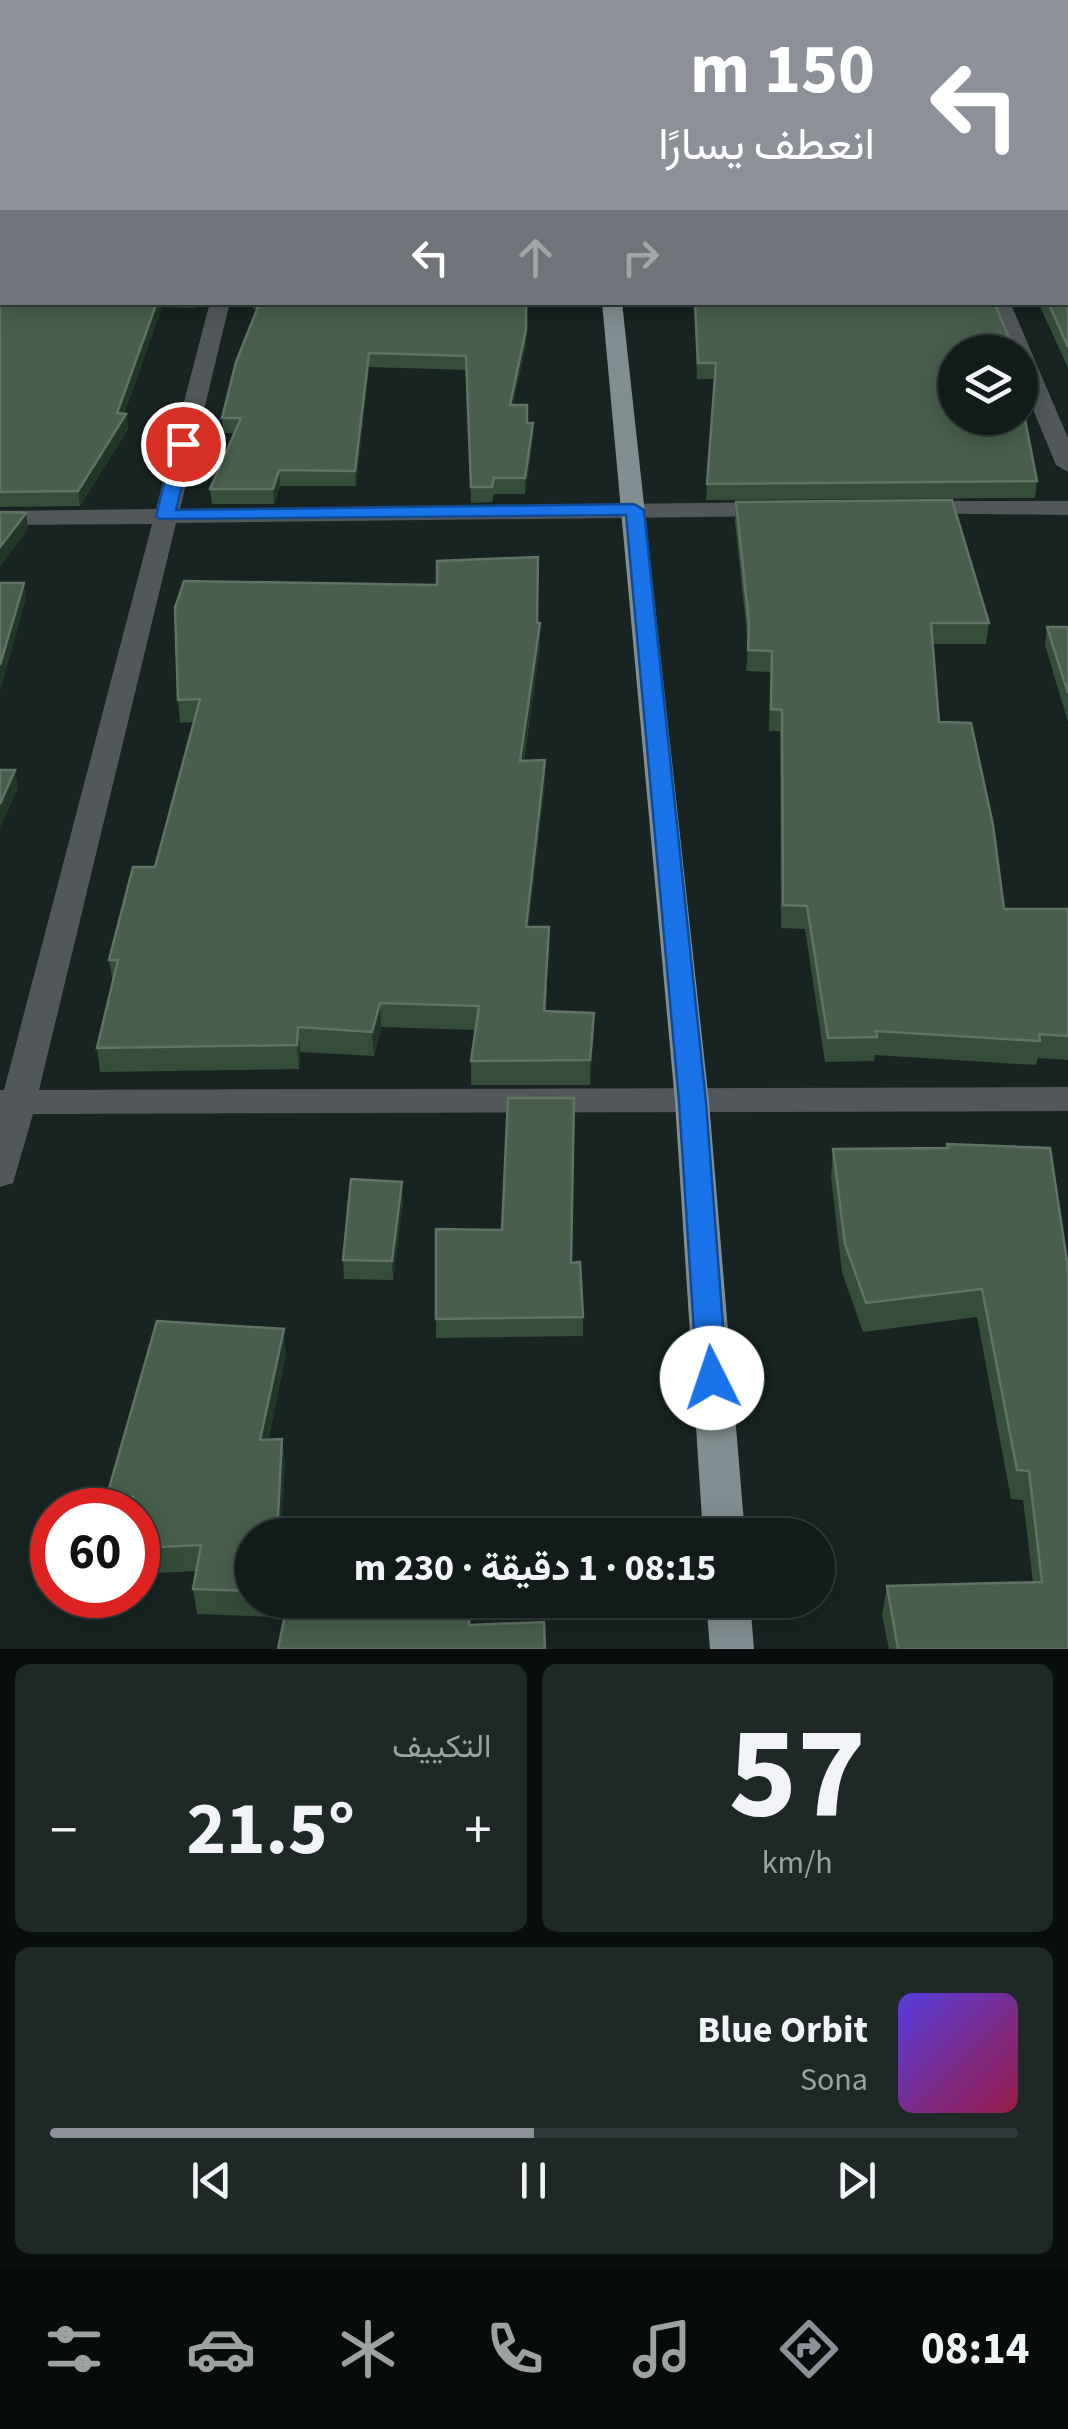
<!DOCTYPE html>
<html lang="ar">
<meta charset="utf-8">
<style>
body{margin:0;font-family:"Source Sans 3",Vazirmatn,sans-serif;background:#1e2827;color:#f1f3f6;direction:rtl;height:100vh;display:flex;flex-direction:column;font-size:38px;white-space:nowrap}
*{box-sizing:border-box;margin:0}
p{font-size:32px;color:#9ca1a2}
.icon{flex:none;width:55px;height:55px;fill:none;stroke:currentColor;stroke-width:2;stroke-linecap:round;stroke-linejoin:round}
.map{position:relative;height:1649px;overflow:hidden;direction:ltr}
.drawer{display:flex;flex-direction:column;gap:15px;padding:15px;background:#090f0e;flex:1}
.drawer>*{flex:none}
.top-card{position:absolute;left:0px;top:0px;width:1070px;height:305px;box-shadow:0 5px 25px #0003,0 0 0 2px #303939;direction:rtl;background:#8c9099;color:#fff;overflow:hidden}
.tools{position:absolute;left:938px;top:335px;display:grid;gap:20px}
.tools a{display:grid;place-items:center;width:100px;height:100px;border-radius:50%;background:#111b1a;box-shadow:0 5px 25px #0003,0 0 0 2px #303939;font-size:50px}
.speed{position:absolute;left:30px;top:1488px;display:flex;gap:20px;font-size:50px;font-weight:700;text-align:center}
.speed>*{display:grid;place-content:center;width:130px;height:130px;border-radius:50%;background:#111b1a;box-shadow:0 5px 25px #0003,0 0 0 2px #303939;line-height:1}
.speed .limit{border:15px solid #d22;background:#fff;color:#111}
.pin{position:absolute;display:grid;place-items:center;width:85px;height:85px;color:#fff;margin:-42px;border:5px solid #fff;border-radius:50%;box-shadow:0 2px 10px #0007}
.me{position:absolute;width:110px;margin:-55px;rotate:356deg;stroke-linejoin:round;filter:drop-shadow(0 0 8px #0008)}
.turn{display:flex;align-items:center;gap:35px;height:210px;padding:0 30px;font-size:45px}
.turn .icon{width:130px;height:130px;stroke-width:2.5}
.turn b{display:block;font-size:70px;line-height:85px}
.lanes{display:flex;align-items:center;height:95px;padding:0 30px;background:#0003;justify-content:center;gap:50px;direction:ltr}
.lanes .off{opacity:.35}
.big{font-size:75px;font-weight:700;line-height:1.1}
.drawer .card{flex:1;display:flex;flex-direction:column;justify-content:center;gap:15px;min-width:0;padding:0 35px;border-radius:15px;background:#1e2827}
.drawer .dial{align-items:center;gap:0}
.dial b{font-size:130px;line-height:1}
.song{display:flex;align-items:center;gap:30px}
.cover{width:120px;height:120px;border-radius:15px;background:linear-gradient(135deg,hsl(250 70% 55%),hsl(340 70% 35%))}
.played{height:10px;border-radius:5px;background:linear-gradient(90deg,#8c9099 50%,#303939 50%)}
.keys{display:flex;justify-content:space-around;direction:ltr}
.heat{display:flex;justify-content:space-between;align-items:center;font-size:55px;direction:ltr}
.drawer .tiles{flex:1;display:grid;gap:15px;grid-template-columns:1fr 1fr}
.card:last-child{grid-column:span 2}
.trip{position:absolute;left:235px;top:1518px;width:600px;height:100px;border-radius:50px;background:#111b1a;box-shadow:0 5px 25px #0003,0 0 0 2px #303939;font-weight:700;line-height:100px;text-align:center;direction:rtl}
.menu{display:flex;height:160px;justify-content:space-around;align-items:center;background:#070b0a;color:#9ca1a2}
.menu .icon{width:70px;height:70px}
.menu .selected{color:#8c9099}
.menu b{font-size:45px;color:#f1f3f6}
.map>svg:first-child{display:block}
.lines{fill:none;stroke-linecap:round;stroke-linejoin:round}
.street{fill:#52585a;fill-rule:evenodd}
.primary{fill:#828f92;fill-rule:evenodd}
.wall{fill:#354e39}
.shaded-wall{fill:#213728}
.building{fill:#475f4c;stroke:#5f7464;stroke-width:2.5}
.route{fill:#1a73e8;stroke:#114b97;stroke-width:2.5}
</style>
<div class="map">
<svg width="1068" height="1649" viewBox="0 0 1068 1649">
<rect width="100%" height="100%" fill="#172422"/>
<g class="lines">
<!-- street -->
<g class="street">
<path d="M 974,0 L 990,0 L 992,2 L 976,2 Z"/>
<path d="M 210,302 L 230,302 L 180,509 L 777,502 L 789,509 L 777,516 L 176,523 L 39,1090 L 1068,1087 L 1068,1111 L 33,1114 L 13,1183 L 0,1187 L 0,1090 L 4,1090 L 152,524 L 0,525 L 0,511 L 156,509 Z"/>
<path d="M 989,302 L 1010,302 L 1068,438 L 1068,472 L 1056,465 L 1020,378 L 1020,352 L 1010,352 Z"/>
<path d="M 913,501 L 1068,501 L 1068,515 L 904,513 L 901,508 L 904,503 Z"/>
</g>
<!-- primary -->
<g class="primary">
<path d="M 574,0 L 590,0 L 590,2 L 575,2 Z"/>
<path d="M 602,302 L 622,302 L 709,1102 L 745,1535 L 703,1535 L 675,1102 Z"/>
<path d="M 706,1600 L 750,1600 L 754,1649 L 710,1649 Z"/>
</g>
</g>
<!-- wall -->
<g class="wall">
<path d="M 0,56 L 2,56 L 2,302 L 198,302 L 195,308 L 162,307 L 124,414 L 126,414 L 128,429 L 80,506 L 0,507 L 0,174 L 2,173 L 2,171 L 0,172 Z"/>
<path d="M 1068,228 L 1068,368 L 1038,302 L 1068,302 Z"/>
<path d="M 253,302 L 526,302 L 526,345 L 513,405 L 527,423 L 533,438 L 525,494 L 494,494 L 492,502 L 471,503 L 467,370 L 369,367 L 356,486 L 280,486 L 274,504 L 212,504 L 210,489 L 234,433 L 224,433 L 222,418 L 257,309 L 253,309 Z"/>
<path d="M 694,302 L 994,302 L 1037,481 L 1035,498 L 706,500 L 715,379 L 697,379 Z"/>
<path d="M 736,502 L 989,623 L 986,644 L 933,644 L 939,722 L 1004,909 L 1068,909 L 1068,1060 L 1038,1058 L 1036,1065 L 875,1055 L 874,1061 L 825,1062 L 805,929 L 781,928 L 780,731 L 769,731 L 770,672 L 746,671 L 748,644 L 735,522 Z"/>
<path d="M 537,623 L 540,623 L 540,645 L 524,761 L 545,760 L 545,783 L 528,927 L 549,927 L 546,1011 L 594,1013 L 590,1085 L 471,1085 L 471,1061 L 475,1030 L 381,1027 L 374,1056 L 300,1052 L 299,1069 L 100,1072 L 97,1048 L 113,983 L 109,960 L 155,867 L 194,722 L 180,723 L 178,700 Z"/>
<path d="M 1047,627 L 1068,627 L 1068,722 L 1045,645 Z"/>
<path d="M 947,1144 L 1050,1148 L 1068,1649 L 889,1649 L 882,1615 L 887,1586 L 1033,1582 L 1023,1500 L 1011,1499 L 977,1317 L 863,1332 L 842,1272 L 831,1177 L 833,1149 L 947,1148 Z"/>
<path d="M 403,1201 L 393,1280 L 344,1279 L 343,1260 Z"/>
<path d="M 572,1263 L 583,1317 L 583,1336 L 436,1338 L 436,1319 Z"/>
<path d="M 286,1354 L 268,1440 L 282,1439 L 285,1464 L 252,1535 L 252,1600 L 278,1600 L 277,1617 L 197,1614 L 193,1589 L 197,1571 L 138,1574 L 138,1510 L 108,1510 L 106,1499 Z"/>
</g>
<!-- shaded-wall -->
<g class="shaded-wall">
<path d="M 157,302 L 161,302 L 162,307 L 121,422 L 126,414 L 128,429 L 80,506 L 78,491 L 117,413 Z"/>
<path d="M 526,330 L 526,345 L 510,420 L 510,405 Z"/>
<path d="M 369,353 L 369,367 L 356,486 L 355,471 Z"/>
<path d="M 533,423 L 533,438 L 525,494 L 525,478 Z"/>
<path d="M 279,470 L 280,486 L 274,504 L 273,489 Z"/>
<path d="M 26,513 L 28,529 L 0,567 L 0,547 Z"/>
<path d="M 24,583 L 26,599 L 0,692 L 0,665 Z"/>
<path d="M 540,623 L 540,645 L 520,783 L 520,761 Z"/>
<path d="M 545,760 L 545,783 L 526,950 L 526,927 Z"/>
<path d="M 15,770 L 18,788 L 0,828 L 0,804 Z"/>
<path d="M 380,1003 L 381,1027 L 374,1056 L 372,1032 Z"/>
<path d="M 594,1013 L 594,1037 L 590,1085 L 590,1060 Z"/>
<path d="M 298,1027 L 300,1052 L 299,1069 L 297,1045 Z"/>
<path d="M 402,1182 L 403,1201 L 393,1280 L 392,1261 Z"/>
<path d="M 284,1329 L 286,1354 L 262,1465 L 260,1440 Z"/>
<path d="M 282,1439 L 285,1464 L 281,1535 L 277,1535 Z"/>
</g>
<!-- building -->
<g class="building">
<path d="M 0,0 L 512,0 L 511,2 L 2,2 L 2,43 L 0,41 Z"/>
<path d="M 648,0 L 858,0 L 859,2 L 648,2 Z"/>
<path d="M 1029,0 L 1068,0 L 1068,54 L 1068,2 L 1031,2 Z"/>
<path d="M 0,56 L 2,56 L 2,168 L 0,158 Z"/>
<path d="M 2,173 L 2,302 L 157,302 L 117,413 L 126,414 L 78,491 L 0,492 L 0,174 Z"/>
<path d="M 1068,228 L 1068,347 L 1048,302 L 1068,302 Z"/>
<path d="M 260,302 L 526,302 L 526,330 L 510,405 L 527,405 L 527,423 L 533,423 L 525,478 L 494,478 L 492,487 L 471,487 L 466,356 L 369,353 L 355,471 L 279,470 L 273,489 L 210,489 L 241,418 L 222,418 L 236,362 Z"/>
<path d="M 695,302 L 994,302 L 1009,338 L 1012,352 L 955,352 L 955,418 L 1020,418 L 1020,394 L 1037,481 L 707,484 L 716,363 L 698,363 Z"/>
<path d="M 952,500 L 989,623 L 931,623 L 939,722 L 971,723 L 993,825 L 1004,909 L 1068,909 L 1068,1036 L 1039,1034 L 1040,1041 L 876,1031 L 877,1037 L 828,1038 L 807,906 L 783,905 L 782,710 L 771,709 L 772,651 L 748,650 L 749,624 L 736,502 Z"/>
<path d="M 0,512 L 26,513 L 0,547 Z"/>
<path d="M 538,557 L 537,623 L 540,623 L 520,761 L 545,760 L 526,927 L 549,927 L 544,1011 L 594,1013 L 590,1060 L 471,1061 L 479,1006 L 380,1003 L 372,1032 L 298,1027 L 297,1045 L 97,1048 L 118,960 L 109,960 L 133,867 L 155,867 L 200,699 L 178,700 L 175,608 L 184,581 L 437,585 L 437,561 Z"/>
<path d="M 0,583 L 24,583 L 0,665 Z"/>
<path d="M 1047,627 L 1068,627 L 1068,693 Z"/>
<path d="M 0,770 L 15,770 L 0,804 Z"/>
<path d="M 508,1098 L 574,1098 L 571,1263 L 580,1262 L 583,1317 L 436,1319 L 436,1229 L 502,1230 Z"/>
<path d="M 947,1144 L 1050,1148 L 1068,1268 L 1068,1649 L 898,1649 L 887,1586 L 1042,1582 L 1029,1471 L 1017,1470 L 982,1289 L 866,1303 L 845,1244 L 833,1149 L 948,1148 Z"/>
<path d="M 351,1179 L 402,1182 L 392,1261 L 343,1260 Z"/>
<path d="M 157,1321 L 284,1329 L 260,1440 L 282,1439 L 277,1535 L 252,1535 L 252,1591 L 193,1589 L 201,1545 L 138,1548 L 138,1510 L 132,1510 L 133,1497 L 106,1499 Z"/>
<path d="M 288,1600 L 402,1600 L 401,1609 L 470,1609 L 469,1625 L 544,1622 L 545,1649 L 278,1649 Z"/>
</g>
<!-- route -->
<path class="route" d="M 183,439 L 192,444 L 176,510 L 634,504 L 644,510 L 706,1102 L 727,1378 L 723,1386 L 712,1389 L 702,1386 L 697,1378 L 679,1102 L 626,515 L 159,519 L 156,516 L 174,444 Z"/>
</svg>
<div class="tools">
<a><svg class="icon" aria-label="layers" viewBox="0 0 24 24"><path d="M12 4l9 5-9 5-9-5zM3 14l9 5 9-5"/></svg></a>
</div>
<div class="speed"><div class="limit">60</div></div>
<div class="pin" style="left:183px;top:444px;background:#d93025"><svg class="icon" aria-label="arrive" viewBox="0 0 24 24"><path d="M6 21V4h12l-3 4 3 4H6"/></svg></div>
<svg class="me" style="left:712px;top:1378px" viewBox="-20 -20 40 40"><circle r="19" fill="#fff"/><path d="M0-13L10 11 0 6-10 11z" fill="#1a73e8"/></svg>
<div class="trip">08:15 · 1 دقيقة · 230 m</div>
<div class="top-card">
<div class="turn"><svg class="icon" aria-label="left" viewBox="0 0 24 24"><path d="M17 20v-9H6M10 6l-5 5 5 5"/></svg><div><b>150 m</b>انعطف يسارًا</div></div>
<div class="lanes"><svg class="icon" aria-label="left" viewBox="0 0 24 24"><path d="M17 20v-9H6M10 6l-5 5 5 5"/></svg><svg class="icon off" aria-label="ahead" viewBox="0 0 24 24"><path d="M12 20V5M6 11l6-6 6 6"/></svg><svg class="icon off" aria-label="right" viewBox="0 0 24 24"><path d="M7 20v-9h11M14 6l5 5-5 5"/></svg></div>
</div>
</div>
<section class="drawer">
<div class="tiles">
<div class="card dial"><b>57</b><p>km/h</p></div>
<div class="card"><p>التكييف</p>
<div class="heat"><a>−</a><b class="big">21.5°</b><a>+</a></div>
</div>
<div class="card">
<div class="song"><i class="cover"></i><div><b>Blue Orbit</b><p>Sona</p></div></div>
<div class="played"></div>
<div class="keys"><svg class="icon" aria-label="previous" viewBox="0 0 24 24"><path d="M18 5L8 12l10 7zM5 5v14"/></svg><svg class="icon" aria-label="pause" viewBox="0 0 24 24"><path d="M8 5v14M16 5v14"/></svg><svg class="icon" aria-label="next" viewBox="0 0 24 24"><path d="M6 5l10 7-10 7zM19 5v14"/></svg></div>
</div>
</div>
</section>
<nav class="menu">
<b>08:14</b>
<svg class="icon selected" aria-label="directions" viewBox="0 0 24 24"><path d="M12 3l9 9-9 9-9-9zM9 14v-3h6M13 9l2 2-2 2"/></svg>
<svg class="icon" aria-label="music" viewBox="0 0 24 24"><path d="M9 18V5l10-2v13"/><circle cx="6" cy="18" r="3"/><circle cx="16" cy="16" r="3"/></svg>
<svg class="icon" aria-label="phone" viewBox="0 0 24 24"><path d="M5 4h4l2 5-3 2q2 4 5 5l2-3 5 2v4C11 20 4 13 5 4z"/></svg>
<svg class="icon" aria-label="climate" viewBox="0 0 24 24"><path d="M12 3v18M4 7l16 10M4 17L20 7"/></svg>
<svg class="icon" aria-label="car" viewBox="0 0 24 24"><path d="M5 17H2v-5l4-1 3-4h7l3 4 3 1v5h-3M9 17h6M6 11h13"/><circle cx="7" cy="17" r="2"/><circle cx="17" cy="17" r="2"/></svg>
<svg class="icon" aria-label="filters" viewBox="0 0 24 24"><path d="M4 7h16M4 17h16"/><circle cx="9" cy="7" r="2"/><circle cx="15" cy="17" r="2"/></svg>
</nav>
